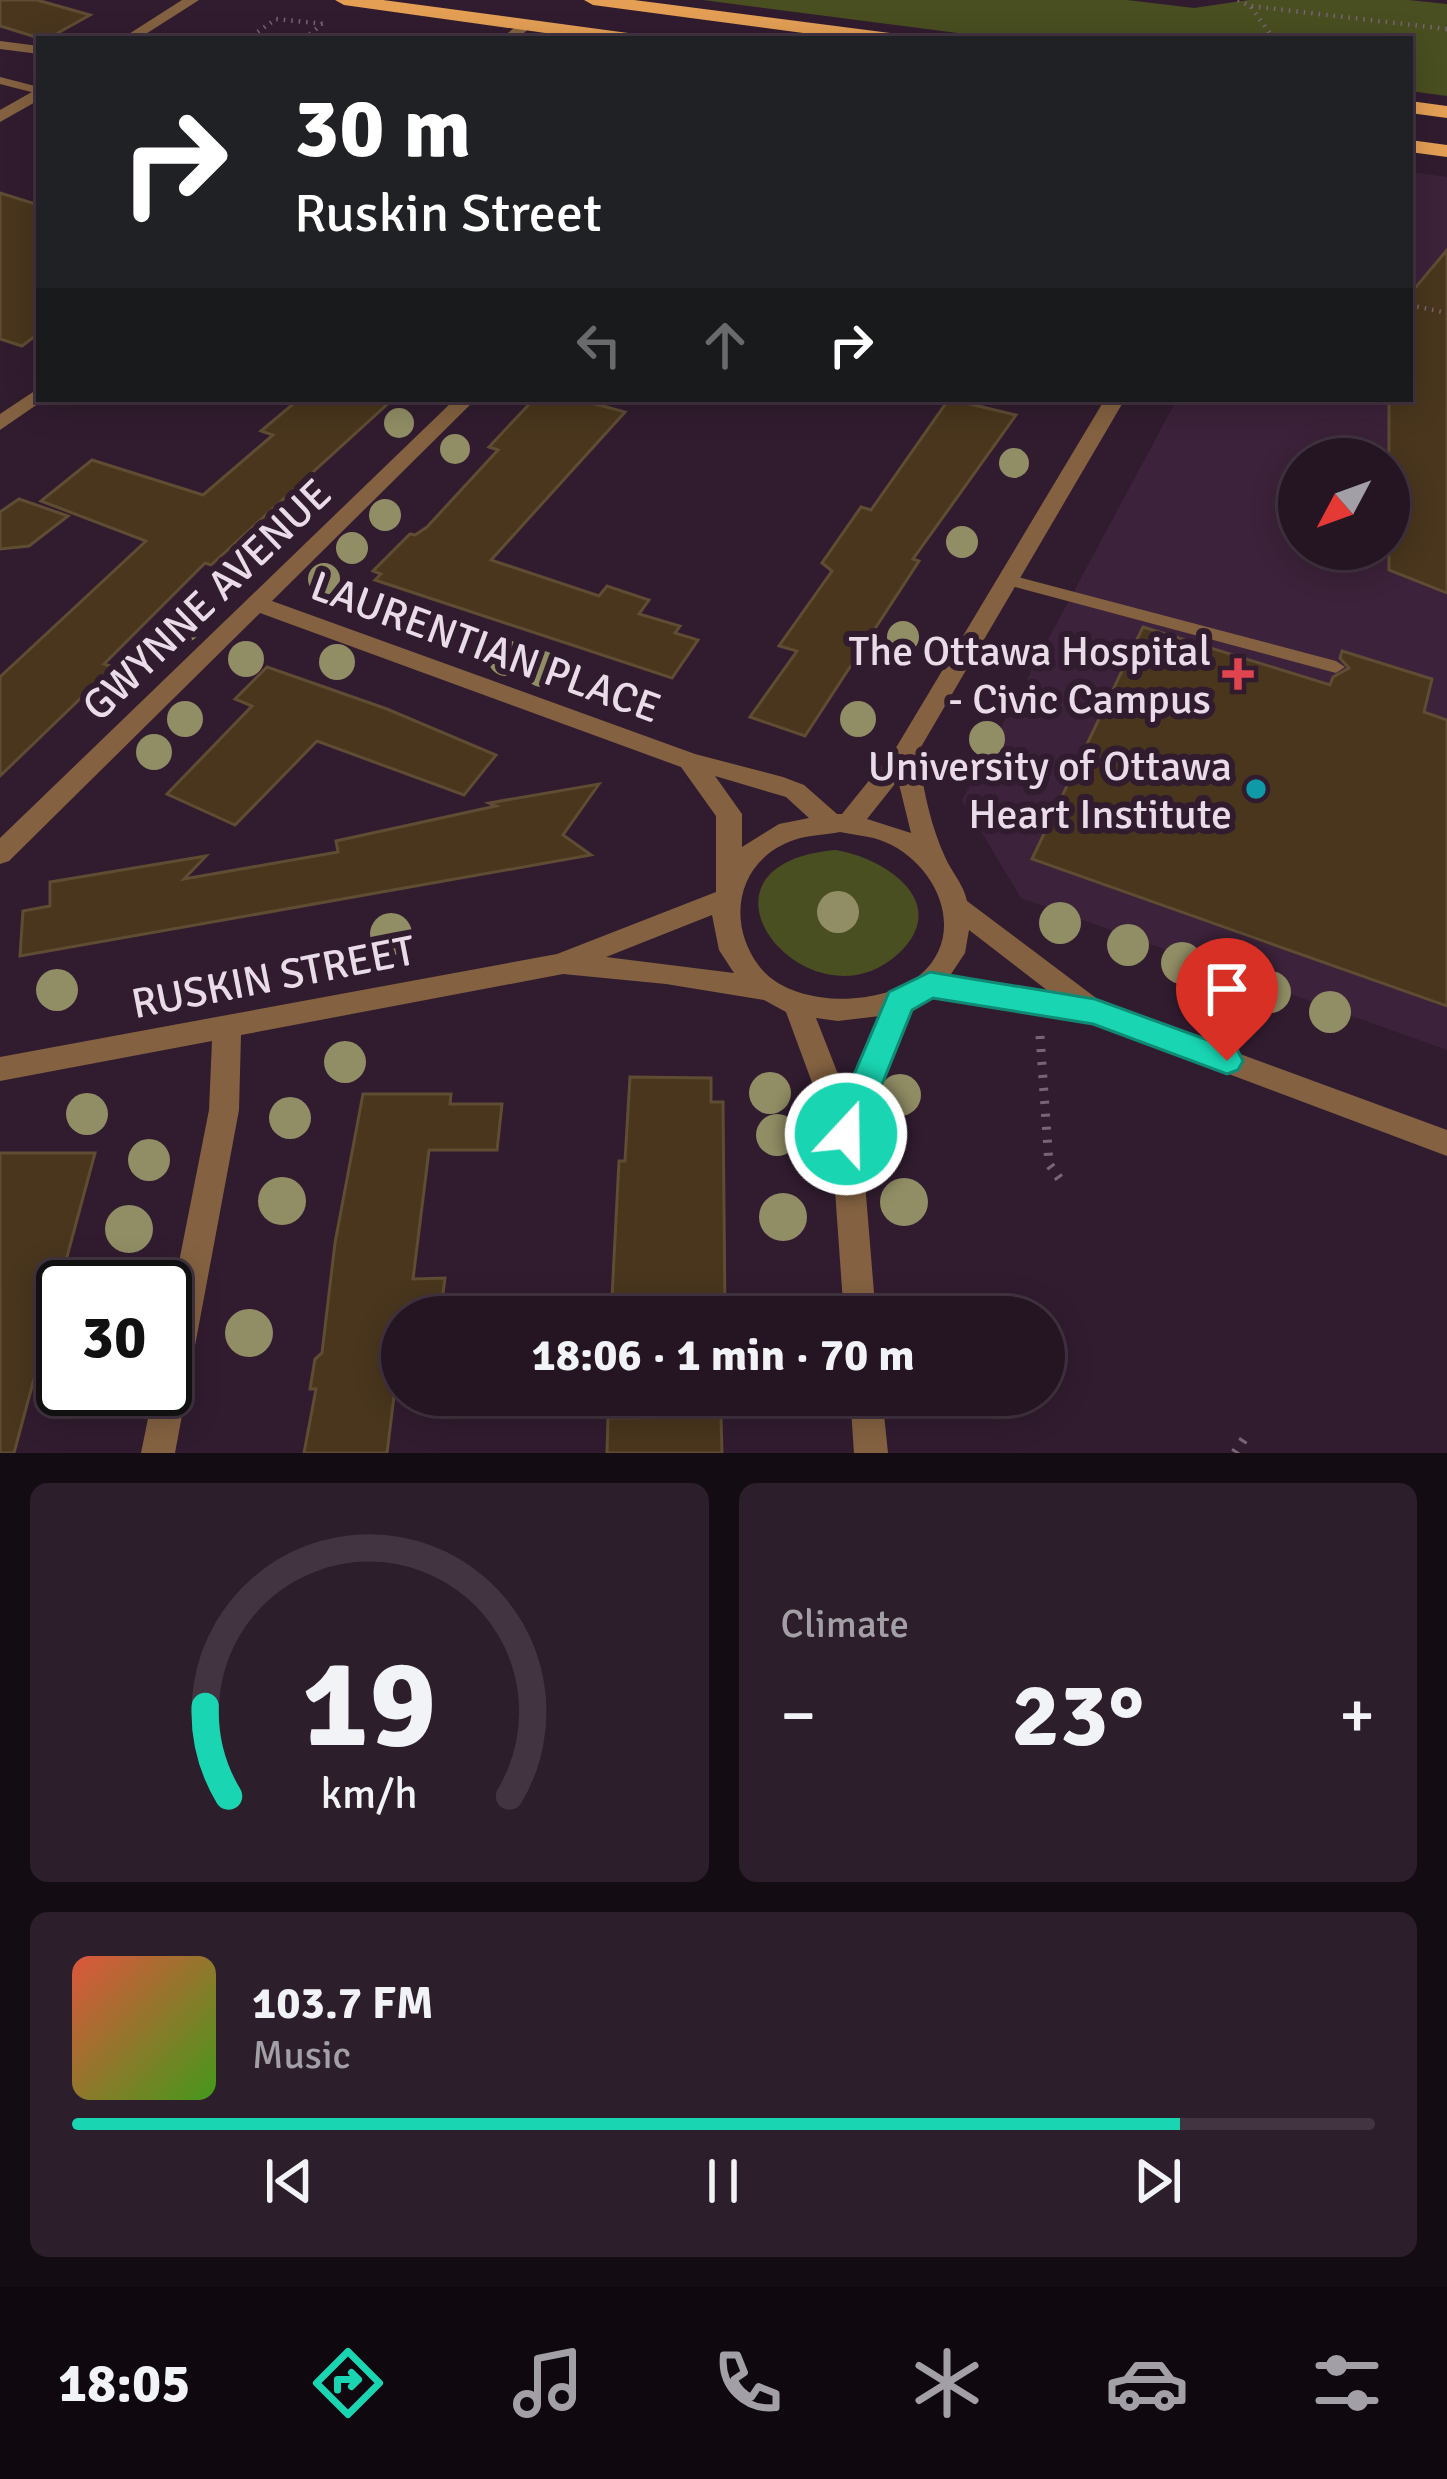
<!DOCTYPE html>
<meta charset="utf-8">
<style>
body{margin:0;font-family:Signika,sans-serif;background:#2d1e2b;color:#f1f3f6;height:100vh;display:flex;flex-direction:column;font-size:45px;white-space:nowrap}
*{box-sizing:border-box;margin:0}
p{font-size:39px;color:#a39fa6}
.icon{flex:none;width:66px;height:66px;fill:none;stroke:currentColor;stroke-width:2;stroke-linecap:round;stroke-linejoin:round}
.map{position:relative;height:1453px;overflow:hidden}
.panel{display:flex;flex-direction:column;gap:30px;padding:30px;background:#140c13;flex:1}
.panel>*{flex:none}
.top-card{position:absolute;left:36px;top:36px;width:1377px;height:366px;border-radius:0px;box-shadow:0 6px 30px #0003,0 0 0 3px #423441;background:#202124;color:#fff;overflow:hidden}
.needle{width:78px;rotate:229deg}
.buttons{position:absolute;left:1278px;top:438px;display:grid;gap:24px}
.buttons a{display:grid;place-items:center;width:132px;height:132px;border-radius:50%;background:#251523;box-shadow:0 6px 30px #0003,0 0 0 3px #423441;font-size:60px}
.speed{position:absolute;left:36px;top:1260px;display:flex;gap:24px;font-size:60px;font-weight:700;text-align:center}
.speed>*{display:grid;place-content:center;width:156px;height:156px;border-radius:50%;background:#251523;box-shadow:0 6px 30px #0003,0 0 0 3px #423441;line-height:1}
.speed .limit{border:6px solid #111;border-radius:18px;background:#fff;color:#111}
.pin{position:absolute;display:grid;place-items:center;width:102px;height:102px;color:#fff;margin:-123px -51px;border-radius:50% 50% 50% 0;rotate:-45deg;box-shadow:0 0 12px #0007}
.pin .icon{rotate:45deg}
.me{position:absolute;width:132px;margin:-66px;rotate:21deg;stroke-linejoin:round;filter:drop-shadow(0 0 9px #0008)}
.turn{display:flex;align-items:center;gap:42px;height:252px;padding:0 60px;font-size:54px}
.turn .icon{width:156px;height:156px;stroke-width:2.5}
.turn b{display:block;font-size:84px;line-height:102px}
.lanes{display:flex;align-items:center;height:114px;padding:0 60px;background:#0003;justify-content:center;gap:60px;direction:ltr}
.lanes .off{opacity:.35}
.big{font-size:90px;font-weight:700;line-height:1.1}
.panel .tile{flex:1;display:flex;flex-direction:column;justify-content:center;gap:18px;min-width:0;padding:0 42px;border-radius:18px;background:#2d1e2b}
.panel .dial{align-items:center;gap:0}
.dial svg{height:312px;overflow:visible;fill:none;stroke:#423441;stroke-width:7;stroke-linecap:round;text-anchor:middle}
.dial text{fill:#f1f3f6;stroke:none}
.song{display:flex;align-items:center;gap:36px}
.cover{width:144px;height:144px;border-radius:18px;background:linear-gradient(135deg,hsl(10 70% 55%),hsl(100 70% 35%))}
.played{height:12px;border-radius:6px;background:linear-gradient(90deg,#19d5b2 85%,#423441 85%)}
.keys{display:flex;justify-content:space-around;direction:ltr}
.heat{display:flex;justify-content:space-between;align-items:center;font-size:66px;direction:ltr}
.panel .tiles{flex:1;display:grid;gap:30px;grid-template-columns:1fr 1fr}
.tile:last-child{grid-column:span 2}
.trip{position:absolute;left:381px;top:1296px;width:684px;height:120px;border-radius:60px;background:#251523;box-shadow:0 6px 30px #0003,0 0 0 3px #423441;font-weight:700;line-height:120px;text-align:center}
.tab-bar{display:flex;height:192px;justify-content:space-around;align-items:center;background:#0f080e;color:#a39fa6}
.tab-bar .icon{width:84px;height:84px}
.tab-bar .active{color:#19d5b2}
.tab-bar b{font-size:54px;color:#f1f3f6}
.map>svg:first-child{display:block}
.built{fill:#3c223a;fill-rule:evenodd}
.green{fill:#4a4f21}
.building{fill:#49361d;stroke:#5f4c32;stroke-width:3}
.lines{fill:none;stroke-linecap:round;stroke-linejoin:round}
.path-far1{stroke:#776475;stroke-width:4.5;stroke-dasharray:1.5 6;stroke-linecap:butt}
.path{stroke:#776475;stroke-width:9;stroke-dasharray:3 10;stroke-linecap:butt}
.lane{fill:#846241;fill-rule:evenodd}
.street{fill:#846241;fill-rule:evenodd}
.primary{fill:#e49f55;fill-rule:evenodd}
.tree{fill:#918e65}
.route{fill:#19d5b2;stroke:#108a74;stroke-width:3}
.health-dot{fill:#e0444e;stroke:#311c2f;stroke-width:4.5}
.culture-dot{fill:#0f9aa8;stroke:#311c2f;stroke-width:4.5}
.labels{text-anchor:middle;stroke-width:12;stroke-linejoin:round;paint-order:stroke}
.street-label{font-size:42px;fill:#eadbe8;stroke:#311c2f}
.poi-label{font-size:42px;fill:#eadbe8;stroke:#311c2f;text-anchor:end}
</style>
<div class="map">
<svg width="1447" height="1453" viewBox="0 0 1447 1453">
<rect width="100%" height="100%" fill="#311c2f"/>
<!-- built -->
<path class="built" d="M 1410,172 L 1447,177 L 1447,1050 L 1021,898 L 962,800 L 1177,399 L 1410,399 ZM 1299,459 L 1389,459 L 1389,549 L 1299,549 Z"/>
<!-- green -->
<g class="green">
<path d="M 703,0 L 1127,0 L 1194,8 L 1248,0 L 1409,0 L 1447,4 L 1447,96 L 1410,91 L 1410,39 L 1004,39 Z"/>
<path d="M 835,850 C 883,857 953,902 899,953 C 809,1037 670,865 835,850 Z"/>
</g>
<!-- building -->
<g class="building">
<path d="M 0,0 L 37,0 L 90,15 L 47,39 L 39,38 L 0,26 Z"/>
<path d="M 0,193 L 39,205 L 39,333 L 22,346 L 0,339 Z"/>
<path d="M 1447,250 L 1447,593 L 1389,570 L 1389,399 L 1410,399 L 1410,294 Z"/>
<path d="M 299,399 L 393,399 L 211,565 L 205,563 L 104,664 L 113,667 L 0,776 L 0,677 L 146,541 L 41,501 L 92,460 L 203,495 L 273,435 L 261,431 Z"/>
<path d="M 534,399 L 577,399 L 625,412 L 491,560 L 599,596 L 607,586 L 649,600 L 639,614 L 680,626 L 675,633 L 698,640 L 672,678 L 375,580 L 381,574 L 373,571 L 410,534 L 415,535 L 427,527 L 498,450 L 489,447 Z"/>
<path d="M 949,399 L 1016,415 L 913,559 L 919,561 L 805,736 L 750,717 L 797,651 L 779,646 L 832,571 L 822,563 L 861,507 L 871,510 Z"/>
<path d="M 19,499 L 68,516 L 29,546 L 0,549 L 0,512 Z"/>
<path d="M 1143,627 L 1330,685 L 1333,677 L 1349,668 L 1340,658 L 1342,651 L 1432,679 L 1424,712 L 1447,720 L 1447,1006 L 1032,859 Z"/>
<path d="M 267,667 L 387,709 L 496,755 L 464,795 L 317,741 L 235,825 L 167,794 L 252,706 L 235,699 Z"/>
<path d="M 599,784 L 563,835 L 591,855 L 20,956 L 23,911 L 50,906 L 50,882 L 206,856 L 184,879 L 338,852 L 336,841 L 496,806 L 489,803 Z"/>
<path d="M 630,1077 L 711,1078 L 711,1102 L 723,1102 L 725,1317 L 611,1317 L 619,1161 L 625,1161 Z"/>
<path d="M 363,1094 L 451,1094 L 450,1104 L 502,1104 L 497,1150 L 429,1150 L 413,1279 L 445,1278 L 440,1317 L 402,1317 L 402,1388 L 395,1388 L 387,1453 L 304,1453 L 316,1389 L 310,1389 L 315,1359 L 322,1353 L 335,1243 Z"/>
<path d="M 0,1153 L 95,1153 L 14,1453 L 0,1453 Z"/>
<path d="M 721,1417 L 722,1453 L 607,1453 L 608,1418 Z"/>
</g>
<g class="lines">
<!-- path-far1 -->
<g class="path-far1">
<path d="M 1238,0 L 1250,6 L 1447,29"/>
<path d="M 1251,7 L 1274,39"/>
<path d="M 267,39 L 252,36 L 276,19 L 325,24"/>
<path d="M 282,39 L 294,39"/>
<path d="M 304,39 L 322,24"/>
<path d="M 1410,305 L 1447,313"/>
</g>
<!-- path -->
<g class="path">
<path d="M 1040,1036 L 1049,1164 L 1064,1185"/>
<path d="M 1235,1453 L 1246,1436"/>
</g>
<!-- lane -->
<g class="lane">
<path d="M 0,77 L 39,87 L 39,94 L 0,84 Z"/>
<path d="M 1010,575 L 1336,661 L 1345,667 L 1336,673 L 1004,584 L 1002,580 Z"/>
</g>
<!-- street -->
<g class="street">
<path d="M 182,0 L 199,0 L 138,39 L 121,39 Z"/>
<path d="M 521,22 L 533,25 L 517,39 L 501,39 Z"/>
<path d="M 0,41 L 39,46 L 39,54 L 0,49 Z"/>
<path d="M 39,88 L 39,100 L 0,122 L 0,110 Z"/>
<path d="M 39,388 L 39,399 L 45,399 L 0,430 L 0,414 Z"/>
<path d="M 455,399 L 476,399 L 272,601 L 695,754 L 783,777 L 804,785 L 837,814 L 842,814 L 897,746 L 1105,399 L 1125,399 L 918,752 C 923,788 930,824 945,857 C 952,873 963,883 967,901 L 1104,1004 L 1447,1130 L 1447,1156 L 1093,1023 L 929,996 L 912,1005 L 861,1134 L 876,1317 L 844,1317 L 831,1134 L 786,1012 L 764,1000 L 666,984 L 563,974 L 241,1035 L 239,1110 L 175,1453 L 141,1453 L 154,1389 L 165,1389 L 165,1333 L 209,1110 L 212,1041 L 0,1081 L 0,1057 L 557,954 L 716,892 L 716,816 L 681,767 L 260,613 L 9,861 L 0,864 L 0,838 ZM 715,776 L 786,797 L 809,818 L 779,824 L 742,847 L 742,814 ZM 898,780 L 911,833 L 867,819 ZM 840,832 C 854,835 872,836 885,842 C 936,863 969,933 920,975 C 881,1008 791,1008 759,966 C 725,921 738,859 794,840 C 808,835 826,835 840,832 ZM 712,915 L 719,950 L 734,973 L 606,957 ZM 969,930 L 1052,994 L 949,977 L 965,953 ZM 880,1016 L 847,1097 L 816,1018 L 838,1021 Z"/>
<path d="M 850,1395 L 882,1395 L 888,1453 L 854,1453 Z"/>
</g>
<!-- primary -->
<g class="primary">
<path d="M 335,0 L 383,0 L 628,33 L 637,39 L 588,39 L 344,5 Z"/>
<path d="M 584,0 L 634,0 L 890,33 L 899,39 L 848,39 L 593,5 Z"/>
<path d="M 1410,101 L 1447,106 L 1447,118 L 1410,113 Z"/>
<path d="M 1410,140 L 1447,145 L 1447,157 L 1410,152 Z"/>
</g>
</g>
<!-- trees -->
<g class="tree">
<circle cx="399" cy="423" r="15"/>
<circle cx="455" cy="449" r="15"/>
<circle cx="1014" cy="463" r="15"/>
<circle cx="385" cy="515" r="16"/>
<circle cx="962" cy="542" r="16"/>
<circle cx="352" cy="548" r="16"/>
<circle cx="324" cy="579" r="16"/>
<circle cx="185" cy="626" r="16"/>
<circle cx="903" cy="637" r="16"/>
<circle cx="506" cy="658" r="18"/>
<circle cx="246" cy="659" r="18"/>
<circle cx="337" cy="662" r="18"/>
<circle cx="542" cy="669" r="18"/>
<circle cx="185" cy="719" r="18"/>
<circle cx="858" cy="719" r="18"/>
<circle cx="987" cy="739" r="18"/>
<circle cx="154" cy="752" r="18"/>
<circle cx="838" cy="912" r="21"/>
<circle cx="1060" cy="923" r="21"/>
<circle cx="391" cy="934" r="21"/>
<circle cx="1128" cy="945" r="21"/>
<circle cx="1182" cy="963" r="21"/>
<circle cx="1216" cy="975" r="21"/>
<circle cx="57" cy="990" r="21"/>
<circle cx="1270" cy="992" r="21"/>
<circle cx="1330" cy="1012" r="21"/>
<circle cx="345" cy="1062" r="21"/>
<circle cx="770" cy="1093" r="21"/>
<circle cx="900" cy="1095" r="21"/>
<circle cx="87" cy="1114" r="21"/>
<circle cx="290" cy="1118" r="21"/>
<circle cx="777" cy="1135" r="21"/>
<circle cx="149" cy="1160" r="21"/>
<circle cx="282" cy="1201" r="24"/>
<circle cx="904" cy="1202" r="24"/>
<circle cx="783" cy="1217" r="24"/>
<circle cx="129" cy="1229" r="24"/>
<circle cx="249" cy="1333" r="24"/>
</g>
<!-- route -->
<path class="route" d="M 930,972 L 1095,999 L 1238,1051 L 1243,1061 L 1238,1070 L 1227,1074 L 1093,1024 L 933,998 L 912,1010 L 858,1144 L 846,1148 L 834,1144 L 829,1134 L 889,992 Z"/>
<!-- markers -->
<path class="health-dot" d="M1232 656h12v12h12v12h-12v12h-12v-12h-12v-12h12z"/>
<circle class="culture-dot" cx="1256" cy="789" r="12"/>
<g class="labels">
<!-- street labels -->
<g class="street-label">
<text transform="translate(206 599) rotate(-44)" y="15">GWYNNE AVENUE</text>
<text transform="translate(486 646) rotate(20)" y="15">LAURENTIAN PLACE</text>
<text transform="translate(273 976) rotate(-11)" y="15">RUSKIN STREET</text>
</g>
<!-- poi labels -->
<g class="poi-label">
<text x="1211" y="665">The Ottawa Hospital<tspan x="1211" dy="48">- Civic Campus</tspan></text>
<text x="1232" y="780">University of Ottawa<tspan x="1232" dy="48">Heart Institute</tspan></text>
</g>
</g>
</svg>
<div class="buttons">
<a><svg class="needle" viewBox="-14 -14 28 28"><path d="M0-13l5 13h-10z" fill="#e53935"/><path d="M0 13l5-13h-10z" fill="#a39fa6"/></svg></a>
</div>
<div class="speed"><div class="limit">30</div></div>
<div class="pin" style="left:1227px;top:1061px;background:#d93025"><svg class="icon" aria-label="arrive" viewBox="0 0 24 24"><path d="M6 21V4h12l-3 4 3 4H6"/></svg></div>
<svg class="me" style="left:846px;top:1134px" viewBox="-20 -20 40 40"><circle r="17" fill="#19d5b2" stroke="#fff" stroke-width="3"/><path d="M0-11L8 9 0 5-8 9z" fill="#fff"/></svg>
<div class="trip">18:06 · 1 min · 70 m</div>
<div class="top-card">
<div class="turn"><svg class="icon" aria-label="right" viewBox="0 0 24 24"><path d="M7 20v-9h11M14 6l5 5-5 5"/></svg><div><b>30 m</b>Ruskin Street</div></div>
<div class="lanes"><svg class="icon off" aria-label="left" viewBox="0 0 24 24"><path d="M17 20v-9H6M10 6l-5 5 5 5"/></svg><svg class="icon off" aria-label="ahead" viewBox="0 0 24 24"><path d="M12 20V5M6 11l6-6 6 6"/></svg><svg class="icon" aria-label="right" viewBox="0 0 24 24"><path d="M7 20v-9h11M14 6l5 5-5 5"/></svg></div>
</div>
</div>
<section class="panel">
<div class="tiles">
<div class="tile dial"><svg viewBox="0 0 100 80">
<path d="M14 69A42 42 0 1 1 86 69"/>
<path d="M14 69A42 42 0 0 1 8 46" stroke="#19d5b2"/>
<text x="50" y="56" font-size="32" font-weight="700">19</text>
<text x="50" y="72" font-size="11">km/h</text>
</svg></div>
<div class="tile"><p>Climate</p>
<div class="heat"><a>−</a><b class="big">23°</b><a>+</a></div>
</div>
<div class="tile">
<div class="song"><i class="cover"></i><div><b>103.7 FM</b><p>Music</p></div></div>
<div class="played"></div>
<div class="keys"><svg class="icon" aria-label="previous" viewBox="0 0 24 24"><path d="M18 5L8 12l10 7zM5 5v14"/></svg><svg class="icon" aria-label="pause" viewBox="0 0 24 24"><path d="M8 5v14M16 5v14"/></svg><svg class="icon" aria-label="next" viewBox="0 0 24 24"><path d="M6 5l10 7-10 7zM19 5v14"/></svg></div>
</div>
</div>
</section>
<nav class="tab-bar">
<b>18:05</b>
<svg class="icon active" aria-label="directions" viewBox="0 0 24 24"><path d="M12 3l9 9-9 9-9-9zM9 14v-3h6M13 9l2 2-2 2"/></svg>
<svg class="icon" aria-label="music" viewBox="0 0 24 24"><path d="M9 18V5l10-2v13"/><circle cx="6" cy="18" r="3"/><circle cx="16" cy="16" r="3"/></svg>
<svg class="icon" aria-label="phone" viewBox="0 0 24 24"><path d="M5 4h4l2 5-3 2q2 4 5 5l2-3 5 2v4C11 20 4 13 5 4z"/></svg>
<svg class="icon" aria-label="climate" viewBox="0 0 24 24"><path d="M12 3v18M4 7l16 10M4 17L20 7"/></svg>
<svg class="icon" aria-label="car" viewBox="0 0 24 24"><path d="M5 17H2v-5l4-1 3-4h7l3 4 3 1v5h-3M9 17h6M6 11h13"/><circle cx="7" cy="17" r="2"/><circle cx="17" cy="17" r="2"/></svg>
<svg class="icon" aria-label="filters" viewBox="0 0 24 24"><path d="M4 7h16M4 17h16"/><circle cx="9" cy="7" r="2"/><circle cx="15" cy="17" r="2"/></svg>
</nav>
